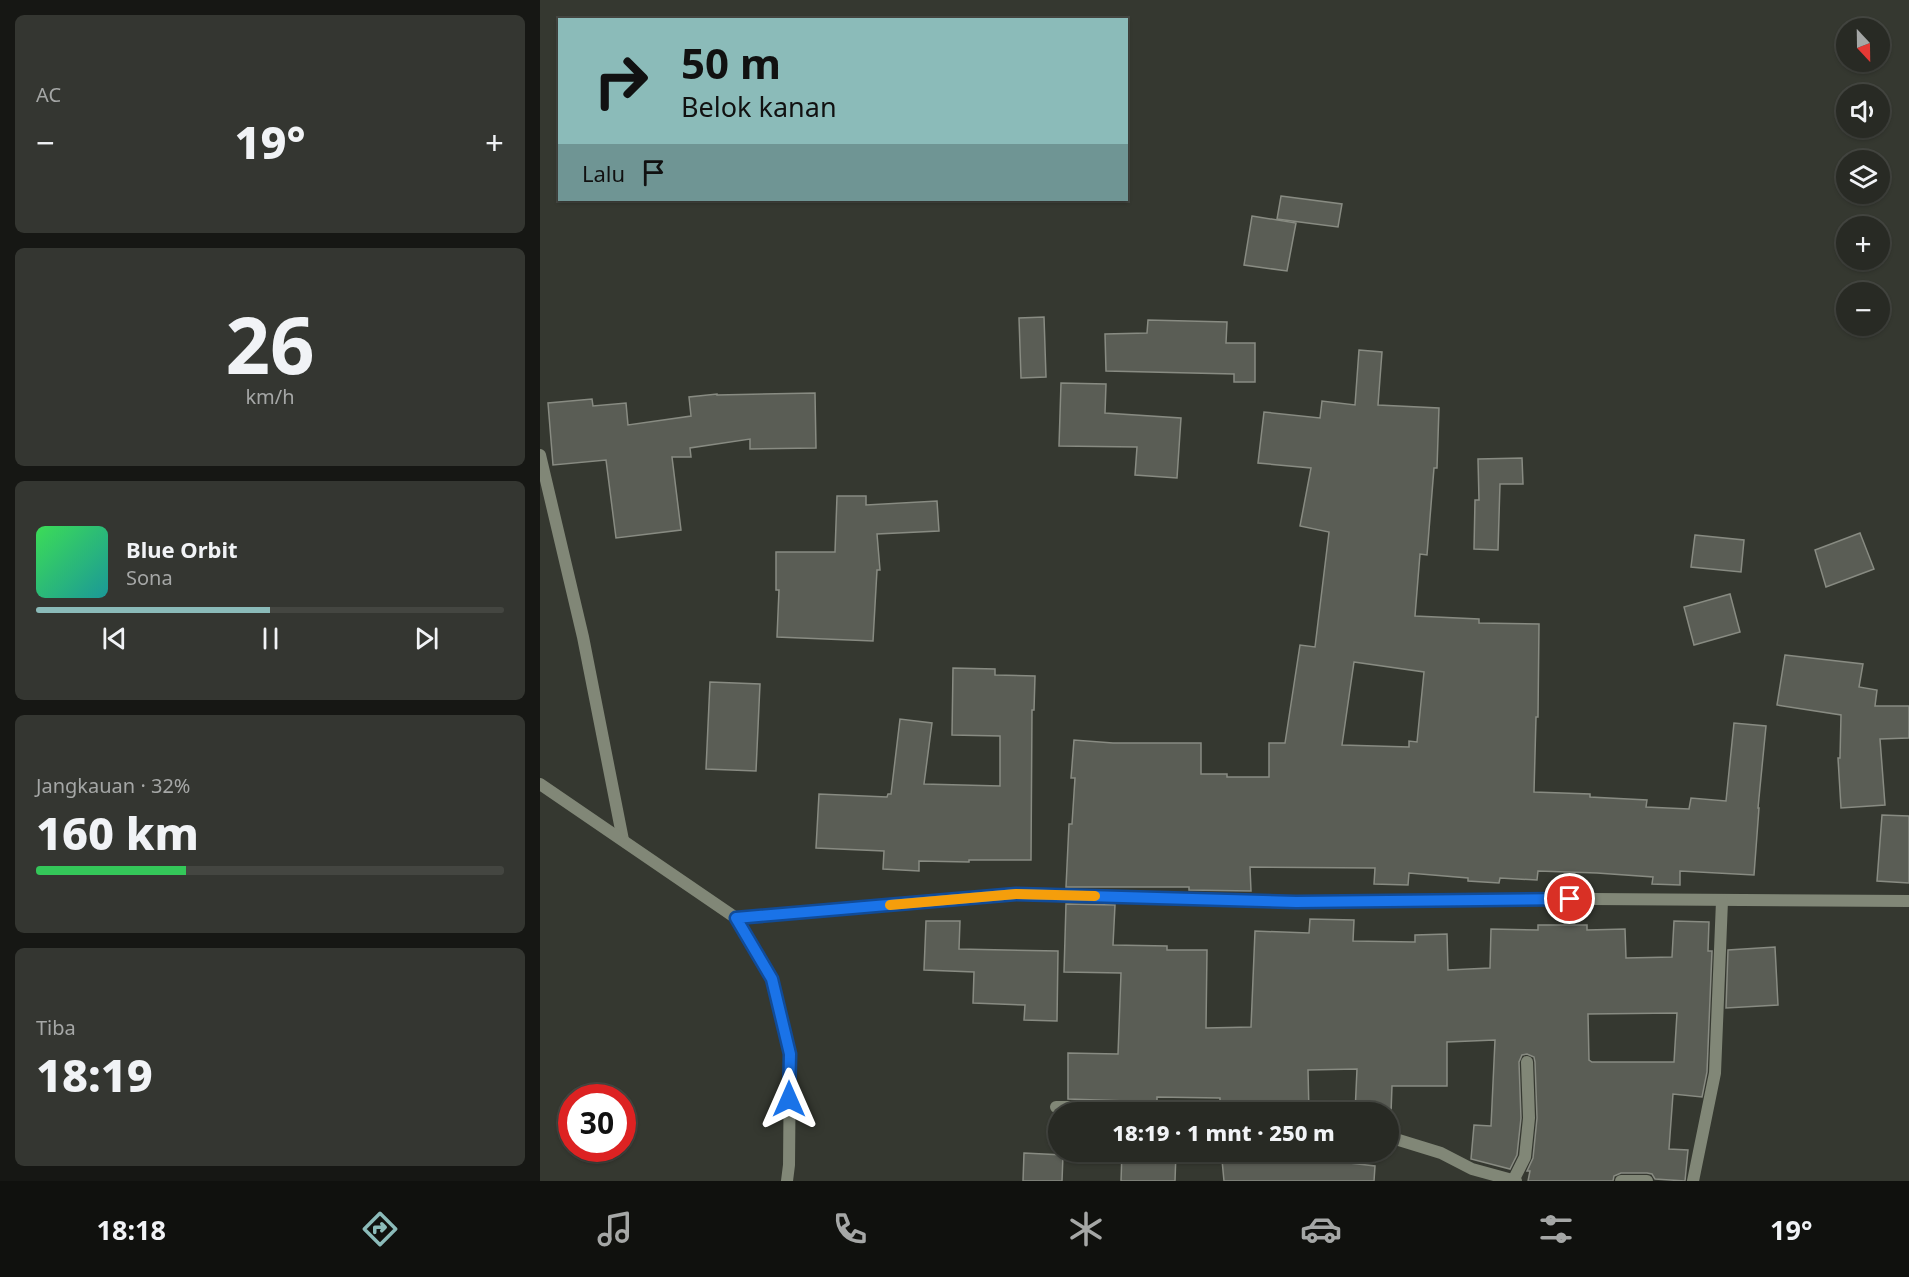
<!DOCTYPE html>
<html lang="id">
<meta charset="utf-8">
<style>
body{margin:0;font-family:"Noto Sans",sans-serif;background:#343631;color:#f1f3f6;height:100vh;display:flex;flex-direction:column;font-size:22px;white-space:nowrap}
*{box-sizing:border-box;margin:0}
p{font-size:20px;color:#a5a7a6}
.icon{flex:none;width:33px;height:33px;fill:none;stroke:currentColor;stroke-width:2;stroke-linecap:round;stroke-linejoin:round}
.map{position:relative;flex:1;overflow:hidden}
.drawer{display:flex;flex-direction:column;gap:15px;padding:15px;background:#161714;width:540px}
.drawer>*{flex:none}
.top-card{position:absolute;left:18px;top:18px;width:570px;height:183px;border-radius:0px;box-shadow:0 2px 4px #0004,0 0 0 2px #444641;background:#8bbbb9;color:#111;overflow:hidden}
.needle{width:39px;rotate:158deg}
.controls{position:absolute;left:1296px;top:18px;display:grid;gap:12px}
.controls a{display:grid;place-items:center;width:54px;height:54px;border-radius:50%;background:#282a24;box-shadow:0 2px 4px #0004,0 0 0 2px #444641;font-size:30px}
.speed{position:absolute;left:18px;top:1084px;display:flex;gap:12px;font-size:30px;font-weight:700;text-align:center}
.speed>*{display:grid;place-content:center;width:78px;height:78px;border-radius:50%;background:#282a24;box-shadow:0 2px 4px #0004,0 0 0 2px #444641;line-height:1}
.speed .limit{border:9px solid #d22;background:#fff;color:#111}
.pin{position:absolute;display:grid;place-items:center;width:51px;height:51px;color:#fff;margin:-26px;border:3px solid #fff;border-radius:50%;box-shadow:0 2px 6px #0007}
.me{position:absolute;width:66px;margin:-33px;rotate:0deg;stroke-linejoin:round;filter:drop-shadow(0 0 4px #0008)}
.turn{display:flex;align-items:center;gap:21px;height:126px;padding:0 24px;font-size:27px}
.turn .icon{width:78px;height:78px;stroke-width:2.5}
.turn b{display:block;font-size:42px;line-height:51px}
.then{display:flex;align-items:center;height:57px;padding:0 24px;background:#0003;gap:12px;font-size:22px}
.big{font-size:45px;font-weight:800;line-height:1.1}
.drawer .card{flex:1;display:flex;flex-direction:column;justify-content:center;gap:9px;min-width:0;padding:0 21px;border-radius:9px;background:#343631}
.drawer .dial{align-items:center;gap:0}
.dial b{font-size:78px;line-height:1}
.song{display:flex;align-items:center;gap:18px}
.cover{width:72px;height:72px;border-radius:9px;background:linear-gradient(135deg,hsl(130 70% 55%),hsl(180 70% 35%))}
.played{height:6px;border-radius:3px;background:linear-gradient(90deg,#8bbbb9 50%,#444641 50%)}
.keys{display:flex;justify-content:space-around;direction:ltr}
.heat{display:flex;justify-content:space-between;align-items:center;font-size:33px;direction:ltr}
.charge{height:9px;border-radius:4px;background:linear-gradient(90deg,#34c759 32%,#444641 0)}
.trip{position:absolute;left:508px;top:1102px;width:351px;height:60px;border-radius:30px;background:#282a24;box-shadow:0 2px 4px #0004,0 0 0 2px #444641;font-weight:800;line-height:60px;text-align:center}
.dock{display:flex;height:96px;justify-content:space-around;align-items:center;background:#10110e;color:#a5a7a6}
.dock .icon{width:42px;height:42px}
.dock .selected{color:#8bbbb9}
.dock b{font-size:27px;color:#f1f3f6}
main{display:flex;flex:1;min-height:0}
.map>svg:first-child{display:block}
.building{fill:#5a5d55;stroke:#888b82;stroke-width:1.5;fill-rule:evenodd}
.lines{fill:none;stroke-linecap:round;stroke-linejoin:round}
.minor{stroke:#818777;stroke-width:12}
.route-casing{stroke:#114b97;stroke-width:15}
.route{stroke:#1a73e8;stroke-width:10}
.slow{stroke:#f59e0b;stroke-width:10}
</style>
<main>
<section class="drawer">
<div class="card"><p>AC</p>
<div class="heat"><a>−</a><b class="big">19°</b><a>+</a></div>
</div>
<div class="card dial"><b>26</b><p>km/h</p></div>
<div class="card">
<div class="song"><i class="cover"></i><div><b>Blue Orbit</b><p>Sona</p></div></div>
<div class="played"></div>
<div class="keys"><svg class="icon" aria-label="previous" viewBox="0 0 24 24"><path d="M18 5L8 12l10 7zM5 5v14"/></svg><svg class="icon" aria-label="pause" viewBox="0 0 24 24"><path d="M8 5v14M16 5v14"/></svg><svg class="icon" aria-label="next" viewBox="0 0 24 24"><path d="M6 5l10 7-10 7zM19 5v14"/></svg></div>
</div>
<div class="card"><p>Jangkauan · 32%</p><b class="big">160 km</b><div class="charge"></div></div>
<div class="card"><p>Tiba</p><b class="big">18:19</b></div>
</section>
<div class="map">
<svg width="1369" height="1181" viewBox="0 0 1369 1181">
<rect width="100%" height="100%" fill="#353830"/>
<!-- building -->
<g class="building">
<path d="M 741,196 L 802,204 L 798,227 L 737,219 Z"/>
<path d="M 712,216 L 756,223 L 747,271 L 704,265 Z"/>
<path d="M 504,317 L 506,377 L 481,378 L 479,318 Z"/>
<path d="M 608,320 L 687,322 L 686,343 L 715,343 L 715,382 L 694,382 L 694,374 L 566,371 L 565,334 L 607,333 Z"/>
<path d="M 819,350 L 842,352 L 838,405 L 899,408 L 897,468 L 894,468 L 887,555 L 880,554 L 875,616 L 939,619 L 939,623 L 999,624 L 998,717 L 996,717 L 994,792 L 1050,794 L 1050,797 L 1107,800 L 1106,807 L 1149,809 L 1151,798 L 1186,801 L 1194,723 L 1226,726 L 1218,808 L 1219,808 L 1214,875 L 1140,871 L 1140,885 L 1112,884 L 1113,877 L 1057,873 L 998,871 L 997,880 L 960,878 L 959,883 L 928,881 L 928,878 L 869,873 L 868,885 L 834,884 L 835,868 L 710,867 L 711,891 L 649,890 L 649,887 L 526,887 L 529,824 L 532,824 L 535,778 L 531,778 L 534,740 L 573,743 L 661,743 L 661,774 L 687,774 L 687,777 L 729,777 L 729,743 L 745,743 L 760,645 L 775,647 L 789,532 L 760,526 L 771,468 L 718,463 L 724,412 L 780,418 L 782,401 L 815,405 ZM 814,662 L 884,672 L 877,742 L 869,741 L 869,747 L 802,745 Z"/>
<path d="M 521,383 L 566,384 L 565,413 L 641,418 L 637,478 L 595,475 L 597,447 L 519,446 Z"/>
<path d="M 275,393 L 276,448 L 210,449 L 210,439 L 150,448 L 151,457 L 132,457 L 141,530 L 76,538 L 66,460 L 13,465 L 8,403 L 52,399 L 53,406 L 86,403 L 88,425 L 151,416 L 149,397 L 177,394 L 177,395 Z"/>
<path d="M 982,458 L 983,484 L 960,484 L 958,550 L 934,549 L 935,500 L 939,500 L 938,459 Z"/>
<path d="M 297,496 L 326,496 L 326,505 L 397,501 L 399,531 L 337,534 L 340,570 L 337,570 L 333,641 L 237,637 L 239,590 L 236,590 L 236,552 L 295,552 Z"/>
<path d="M 1320,533 L 1334,569 L 1286,587 L 1275,550 Z"/>
<path d="M 1155,535 L 1204,540 L 1201,572 L 1151,567 Z"/>
<path d="M 1190,594 L 1200,632 L 1154,645 L 1144,607 Z"/>
<path d="M 1245,655 L 1323,664 L 1319,687 L 1337,690 L 1335,706 L 1369,706 L 1369,738 L 1340,739 L 1345,805 L 1301,808 L 1298,758 L 1300,758 L 1301,715 L 1237,705 Z"/>
<path d="M 413,668 L 455,669 L 455,675 L 495,676 L 494,710 L 492,710 L 491,860 L 429,860 L 429,862 L 379,861 L 379,871 L 343,869 L 344,851 L 276,848 L 279,794 L 347,797 L 348,794 L 351,794 L 360,719 L 392,723 L 384,784 L 460,786 L 460,736 L 412,735 Z"/>
<path d="M 170,682 L 220,684 L 216,771 L 166,769 Z"/>
<path d="M 1342,815 L 1369,816 L 1369,883 L 1337,881 Z"/>
<path d="M 526,904 L 575,905 L 573,945 L 627,946 L 627,950 L 667,950 L 666,1028 L 711,1027 L 715,931 L 769,933 L 770,919 L 814,920 L 813,941 L 875,942 L 875,935 L 907,934 L 908,970 L 950,968 L 951,929 L 998,930 L 998,925 L 1047,925 L 1047,930 L 1085,929 L 1086,958 L 1132,957 L 1134,921 L 1169,922 L 1168,951 L 1172,951 L 1167,1072 L 1162,1097 L 1133,1094 L 1129,1149 L 1148,1150 L 1145,1181 L 1115,1179 L 1112,1174 L 1107,1173 L 1081,1173 L 1074,1176 L 1073,1181 L 988,1181 L 990,1171 L 987,1171 L 993,1158 L 997,1118 L 995,1062 L 994,1057 L 987,1054 L 982,1055 L 979,1062 L 981,1118 L 977,1155 L 970,1169 L 931,1159 L 934,1125 L 951,1126 L 955,1040 L 907,1042 L 907,1086 L 852,1086 L 851,1113 L 815,1113 L 817,1069 L 768,1070 L 769,1113 L 734,1113 L 730,1105 L 708,1102 L 680,1103 L 680,1098 L 617,1097 L 617,1102 L 528,1099 L 528,1053 L 578,1054 L 581,973 L 524,972 ZM 1137,1013 L 1134,1062 L 1052,1062 L 1049,1060 L 1048,1014 Z"/>
<path d="M 386,921 L 420,921 L 419,949 L 518,951 L 517,1021 L 484,1020 L 485,1005 L 433,1003 L 434,972 L 384,970 Z"/>
<path d="M 1235,947 L 1238,1005 L 1186,1008 L 1188,950 Z"/>
<path d="M 582,1152 L 636,1152 L 635,1181 L 581,1181 Z"/>
<path d="M 730,1152 L 773,1152 L 783,1154 L 784,1160 L 835,1166 L 834,1181 L 684,1181 L 682,1160 L 730,1155 Z"/>
<path d="M 484,1153 L 523,1155 L 522,1181 L 483,1181 Z"/>
</g>
<g class="lines">
<!-- minor -->
<g class="minor">
<path d="M 0,455 L 43,637 L 83,840"/>
<path d="M 0,784 L 196,918 L 232,979 L 250,1054 L 249,1165 L 247,1181"/>
<path d="M 196,918 L 475,894 L 756,902 L 1053,899 L 1369,901"/>
<path d="M 516,1107 L 572,1107 L 647,1112 L 708,1110 L 726,1113"/>
<path d="M 849,1137 L 901,1153 L 932,1169 L 976,1181"/>
<path d="M 974,1179 L 985,1157 L 989,1118 L 987,1062"/>
<path d="M 1081,1181 L 1107,1181"/>
<path d="M 1153,1181 L 1175,1073 L 1182,901"/>
</g>
</g>
<g class="lines">
<!-- route casing -->
<g class="route-casing">
<path id="route" d="M 249,1099 L 250,1054 L 232,979 L 196,918 L 476,894 L 756,902 L 1030,899"/>
</g>
<!-- route -->
<use href="#route" class="route"/>
<!-- slow -->
<path class="slow" d="M 350,905 L 476,894 L 555,896"/>
</g>
</svg>
<div class="controls">
<a><svg class="needle" viewBox="-14 -14 28 28"><path d="M0-13l5 13h-10z" fill="#e53935"/><path d="M0 13l5-13h-10z" fill="#a5a7a6"/></svg></a>
<a><svg class="icon" aria-label="sound" viewBox="0 0 24 24"><path d="M4 9h4l5-4v14l-5-4H4zM17 9q2 3 0 6"/></svg></a>
<a><svg class="icon" aria-label="layers" viewBox="0 0 24 24"><path d="M12 4l9 5-9 5-9-5zM3 14l9 5 9-5"/></svg></a>
<a>+</a>
<a>−</a>
</div>
<div class="speed"><div class="limit">30</div></div>
<div class="pin" style="left:1030px;top:899px;background:#d93025"><svg class="icon" aria-label="arrive" viewBox="0 0 24 24"><path d="M6 21V4h12l-3 4 3 4H6"/></svg></div>
<svg class="me" style="left:249px;top:1099px" viewBox="-20 -20 40 40"><path d="M0-17L14 15 0 8-14 15z" fill="#1a73e8" stroke="#fff" stroke-width="4"/></svg>
<div class="trip">18:19 · 1 mnt · 250 m</div>
<div class="top-card">
<div class="turn"><svg class="icon" aria-label="right" viewBox="0 0 24 24"><path d="M7 20v-9h11M14 6l5 5-5 5"/></svg><div><b>50 m</b>Belok kanan</div></div>
<div class="then">Lalu<svg class="icon" aria-label="arrive" viewBox="0 0 24 24"><path d="M6 21V4h12l-3 4 3 4H6"/></svg></div>
</div>
</div>
</main>
<nav class="dock">
<b>18:18</b>
<svg class="icon selected" aria-label="directions" viewBox="0 0 24 24"><path d="M12 3l9 9-9 9-9-9zM9 14v-3h6M13 9l2 2-2 2"/></svg>
<svg class="icon" aria-label="music" viewBox="0 0 24 24"><path d="M9 18V5l10-2v13"/><circle cx="6" cy="18" r="3"/><circle cx="16" cy="16" r="3"/></svg>
<svg class="icon" aria-label="phone" viewBox="0 0 24 24"><path d="M5 4h4l2 5-3 2q2 4 5 5l2-3 5 2v4C11 20 4 13 5 4z"/></svg>
<svg class="icon" aria-label="climate" viewBox="0 0 24 24"><path d="M12 3v18M4 7l16 10M4 17L20 7"/></svg>
<svg class="icon" aria-label="car" viewBox="0 0 24 24"><path d="M5 17H2v-5l4-1 3-4h7l3 4 3 1v5h-3M9 17h6M6 11h13"/><circle cx="7" cy="17" r="2"/><circle cx="17" cy="17" r="2"/></svg>
<svg class="icon" aria-label="filters" viewBox="0 0 24 24"><path d="M4 7h16M4 17h16"/><circle cx="9" cy="7" r="2"/><circle cx="15" cy="17" r="2"/></svg>
<b>19°</b>
</nav>
